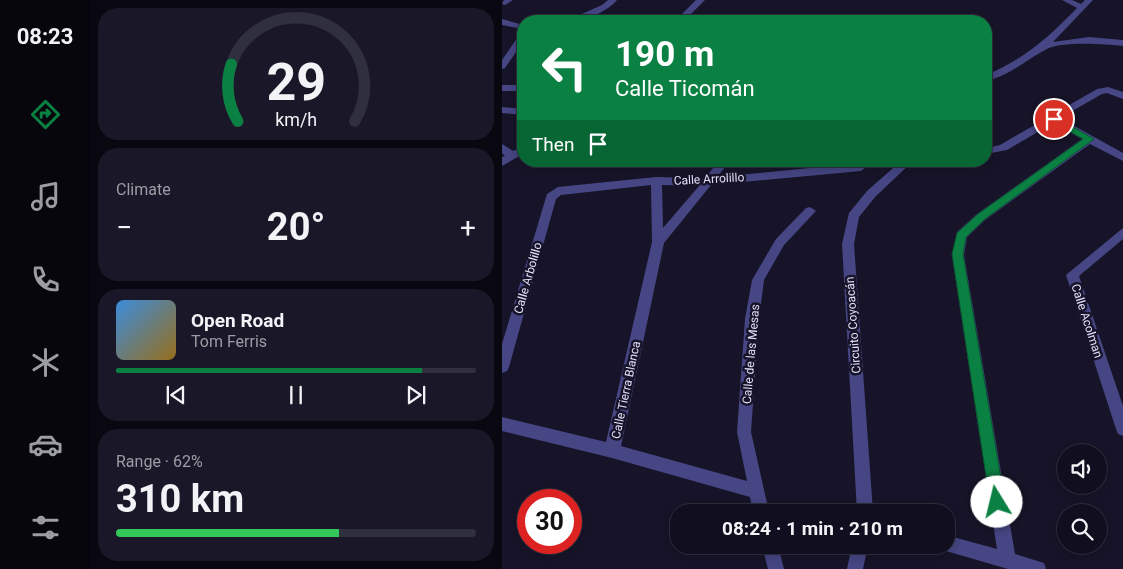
<!DOCTYPE html>
<meta charset="utf-8">
<style>
body{margin:0;font-family:Roboto,sans-serif;background:#1a1828;color:#f1f3f6;height:100vh;display:flex;flex-direction:column;font-size:19px;white-space:nowrap}
*{box-sizing:border-box;margin:0}
p{font-size:16px;color:#9c9ca4}
.icon{flex:none;width:28px;height:28px;fill:none;stroke:currentColor;stroke-width:2;stroke-linecap:round;stroke-linejoin:round}
.map{position:relative;flex:1;overflow:hidden}
.details{display:flex;flex-direction:column;gap:8px;padding:8px;background:#090811;width:412px}
.details>*{flex:none}
.guide{position:absolute;left:15px;top:15px;width:475px;height:152px;border-radius:20px;box-shadow:0 2px 12px #0003,0 0 0 1px #302f3d;background:#0b8043;color:#fff;overflow:hidden}
.buttons{position:absolute;left:555px;top:444px;display:grid;gap:10px}
.buttons a{display:grid;place-items:center;width:50px;height:50px;border-radius:50%;background:#110f1f;box-shadow:0 2px 12px #0003,0 0 0 1px #302f3d;font-size:25px}
.speed{position:absolute;left:15px;top:489px;display:flex;gap:10px;font-size:25px;font-weight:700;text-align:center}
.speed>*{display:grid;place-content:center;width:65px;height:65px;border-radius:50%;background:#110f1f;box-shadow:0 2px 12px #0003,0 0 0 1px #302f3d;line-height:1}
.speed .limit{border:8px solid #d22;background:#fff;color:#111}
.pin{position:absolute;display:grid;place-items:center;width:42px;height:42px;color:#fff;margin:-21px;border:2px solid #fff;border-radius:50%;box-shadow:0 1px 5px #0007}
.me{position:absolute;width:55px;margin:-28px;rotate:351deg;stroke-linejoin:round;filter:drop-shadow(0 0 4px #0008)}
.turn{display:flex;align-items:center;gap:18px;height:105px;padding:0 15px;font-size:22px}
.turn .icon{width:65px;height:65px;stroke-width:2.5}
.turn b{display:block;font-size:35px;line-height:42px}
.then{display:flex;align-items:center;height:48px;padding:0 15px;background:#0003;gap:10px;font-size:19px}
.big{font-size:38px;font-weight:700;line-height:1.1}
.details .widget{flex:1;display:flex;flex-direction:column;justify-content:center;gap:8px;min-width:0;padding:0 18px;border-radius:20px;background:#1a1828}
.details .dial{align-items:center;gap:0}
.dial svg{height:130px;overflow:visible;fill:none;stroke:#302f3d;stroke-width:7;stroke-linecap:round;text-anchor:middle}
.dial text{fill:#f1f3f6;stroke:none}
.song{display:flex;align-items:center;gap:15px}
.cover{width:60px;height:60px;border-radius:8px;background:linear-gradient(135deg,hsl(210 70% 55%),hsl(40 70% 35%))}
.played{height:5px;border-radius:2px;background:linear-gradient(90deg,#0b8043 85%,#302f3d 85%)}
.keys{display:flex;justify-content:space-around;direction:ltr}
.heat{display:flex;justify-content:space-between;align-items:center;font-size:28px;direction:ltr}
.charge{height:8px;border-radius:4px;background:linear-gradient(90deg,#34c759 62%,#302f3d 0)}
.trip{position:absolute;left:168px;top:504px;width:285px;height:50px;border-radius:20px;background:#110f1f;box-shadow:0 2px 12px #0003,0 0 0 1px #302f3d;font-weight:700;line-height:50px;text-align:center}
main{display:flex;flex:1;min-height:0}
.menu{display:flex;flex-direction:column;width:90px;justify-content:space-around;align-items:center;background:#07060c;color:#9c9ca4}
.menu .icon{width:35px;height:35px}
.menu .selected{color:#0b8043}
.menu b{font-size:22px;color:#f1f3f6}
.map>svg:first-child{display:block}
.lines{fill:none;stroke-linecap:round;stroke-linejoin:round}
.minor{fill:#454683;fill-rule:evenodd}
.route{fill:#0b8043;stroke:#07532c}
.labels{text-anchor:middle;stroke-width:5;stroke-linejoin:round;paint-order:stroke}
.street-label{font-size:12px;fill:#e2e0fb;stroke:#171429}
</style>
<main>
<nav class="menu">
<b>08:23</b>
<svg class="icon selected" aria-label="directions" viewBox="0 0 24 24"><path d="M12 3l9 9-9 9-9-9zM9 14v-3h6M13 9l2 2-2 2"/></svg>
<svg class="icon" aria-label="music" viewBox="0 0 24 24"><path d="M9 18V5l10-2v13"/><circle cx="6" cy="18" r="3"/><circle cx="16" cy="16" r="3"/></svg>
<svg class="icon" aria-label="phone" viewBox="0 0 24 24"><path d="M5 4h4l2 5-3 2q2 4 5 5l2-3 5 2v4C11 20 4 13 5 4z"/></svg>
<svg class="icon" aria-label="climate" viewBox="0 0 24 24"><path d="M12 3v18M4 7l16 10M4 17L20 7"/></svg>
<svg class="icon" aria-label="car" viewBox="0 0 24 24"><path d="M5 17H2v-5l4-1 3-4h7l3 4 3 1v5h-3M9 17h6M6 11h13"/><circle cx="7" cy="17" r="2"/><circle cx="17" cy="17" r="2"/></svg>
<svg class="icon" aria-label="filters" viewBox="0 0 24 24"><path d="M4 7h16M4 17h16"/><circle cx="9" cy="7" r="2"/><circle cx="15" cy="17" r="2"/></svg>
</nav>
<section class="details">
<div class="widget dial"><svg viewBox="0 0 100 80">
<path d="M14 69A42 42 0 1 1 86 69"/>
<path d="M14 69A42 42 0 0 1 10 34" stroke="#0b8043"/>
<text x="50" y="56" font-size="32" font-weight="700">29</text>
<text x="50" y="72" font-size="11">km/h</text>
</svg></div>
<div class="widget"><p>Climate</p>
<div class="heat"><a>−</a><b class="big">20°</b><a>+</a></div>
</div>
<div class="widget">
<div class="song"><i class="cover"></i><div><b>Open Road</b><p>Tom Ferris</p></div></div>
<div class="played"></div>
<div class="keys"><svg class="icon" aria-label="previous" viewBox="0 0 24 24"><path d="M18 5L8 12l10 7zM5 5v14"/></svg><svg class="icon" aria-label="pause" viewBox="0 0 24 24"><path d="M8 5v14M16 5v14"/></svg><svg class="icon" aria-label="next" viewBox="0 0 24 24"><path d="M6 5l10 7-10 7zM19 5v14"/></svg></div>
</div>
<div class="widget"><p>Range · 62%</p><b class="big">310 km</b><div class="charge"></div></div>
</section>
<div class="map">
<svg width="621" height="569" viewBox="0 0 621 569">
<rect width="100%" height="100%" fill="#171429"/>
<g class="lines">
<!-- minor -->
<g class="minor">
<path d="M 2,0 L 11,0 L 3,5 L 0,4 Z"/>
<path d="M 106,0 L 115,0 C 104,13 81,22 64,21 L 100,5 Z"/>
<path d="M 194,0 L 203,0 L 182,21 L 173,21 Z"/>
<path d="M 560,0 L 570,0 L 579,4 L 583,0 L 591,0 L 551,42 L 587,37 L 621,40 L 621,46 C 602,44 558,41 543,50 C 523,61 506,76 484,81 L 484,75 C 521,60 547,37 575,8 Z"/>
<path d="M 0,19 L 21,25 L 21,29 L 0,25 Z"/>
<path d="M 21,33 L 21,42 L 3,68 L 0,69 L 0,60 L 18,34 Z"/>
<rect x="0" y="85" width="21" height="6"/>
<path d="M 606,87 L 621,92 L 621,99 L 605,93 L 600,94 L 558,118 L 621,153 L 621,161 L 588,144 L 483,220 L 465,237 L 462,255 L 513,554 L 542,563 L 544,569 L 506,569 L 444,551 L 438,549 L 437,545 L 444,545 L 444,535 L 495,549 L 450,255 L 455,232 L 475,214 L 580,139 L 551,123 L 505,150 L 484,154 L 484,148 L 498,145 L 595,89 Z"/>
<path d="M 0,107 L 21,109 L 21,115 L 0,113 Z"/>
<path d="M 0,144 L 11,151 L 21,147 L 21,154 L 0,166 L 0,157 L 3,156 L 0,153 Z"/>
<path d="M 217,161 L 228,161 L 215,177 L 359,163 L 364,167 L 359,171 L 209,185 L 162,243 L 119,446 L 245,481 L 235,432 L 243,319 L 250,280 L 274,239 L 304,208 L 308,207 L 314,211 L 282,245 L 262,280 L 257,319 L 249,432 L 267,512 L 251,512 L 248,497 L 110,458 L 0,431 L 0,417 L 104,442 L 150,242 L 149,185 L 59,195 L 54,199 L 7,367 L 5,371 L 0,373 L 0,344 L 45,194 L 56,187 L 154,177 L 203,178 ZM 160,185 L 197,186 L 161,228 Z"/>
<path d="M 399,161 L 411,161 L 373,197 L 357,217 L 352,244 L 371,512 L 355,512 L 340,244 L 347,213 L 365,191 Z"/>
<path d="M 621,228 L 621,239 L 577,276 L 621,406 L 621,436 L 616,434 L 614,429 L 564,275 Z"/>
<path d="M 260,545 L 276,545 L 282,569 L 266,569 Z"/>
<path d="M 350,545 L 366,545 L 361,569 L 345,569 Z"/>
</g>
</g>
<!-- route -->
<path class="route" d="M 552,116 L 592,139 L 483,219 L 464,237 L 461,254 L 503,502 L 501,507 L 495,509 L 490,507 L 488,502 L 450,254 L 455,233 L 476,214 L 581,139 L 549,121 L 549,117 Z"/>
<g class="labels">
<!-- street labels -->
<g class="street-label">
<text transform="translate(207 179) rotate(-3)" y="4">Calle Arrolillo</text>
<text transform="translate(26 278) rotate(-74)" y="4">Calle Arbolillo</text>
<text transform="translate(585 321) rotate(72)" y="4">Calle Acolman</text>
<text transform="translate(351 325) rotate(-94)" y="4">Circuito Coyoacán</text>
<text transform="translate(249 354) rotate(-85)" y="4">Calle de las Mesas</text>
<text transform="translate(124 390) rotate(-78)" y="4">Calle Tierra Blanca</text>
</g>
</g>
</svg>
<div class="buttons">
<a><svg class="icon" aria-label="sound" viewBox="0 0 24 24"><path d="M4 9h4l5-4v14l-5-4H4zM17 9q2 3 0 6"/></svg></a>
<a><svg class="icon" aria-label="search" viewBox="0 0 24 24"><circle cx="10" cy="10" r="6"/><path d="M15 15l6 6"/></svg></a>
</div>
<div class="speed"><div class="limit">30</div></div>
<div class="pin" style="left:552px;top:119px;background:#d93025"><svg class="icon" aria-label="arrive" viewBox="0 0 24 24"><path d="M6 21V4h12l-3 4 3 4H6"/></svg></div>
<svg class="me" style="left:495px;top:502px" viewBox="-20 -20 40 40"><circle r="19" fill="#fff"/><path d="M0-13L10 11 0 6-10 11z" fill="#0b8043"/></svg>
<div class="trip">08:24 · 1 min · 210 m</div>
<div class="guide">
<div class="turn"><svg class="icon" aria-label="left" viewBox="0 0 24 24"><path d="M17 20v-9H6M10 6l-5 5 5 5"/></svg><div><b>190 m</b>Calle Ticomán</div></div>
<div class="then">Then<svg class="icon" aria-label="arrive" viewBox="0 0 24 24"><path d="M6 21V4h12l-3 4 3 4H6"/></svg></div>
</div>
</div>
</main>
